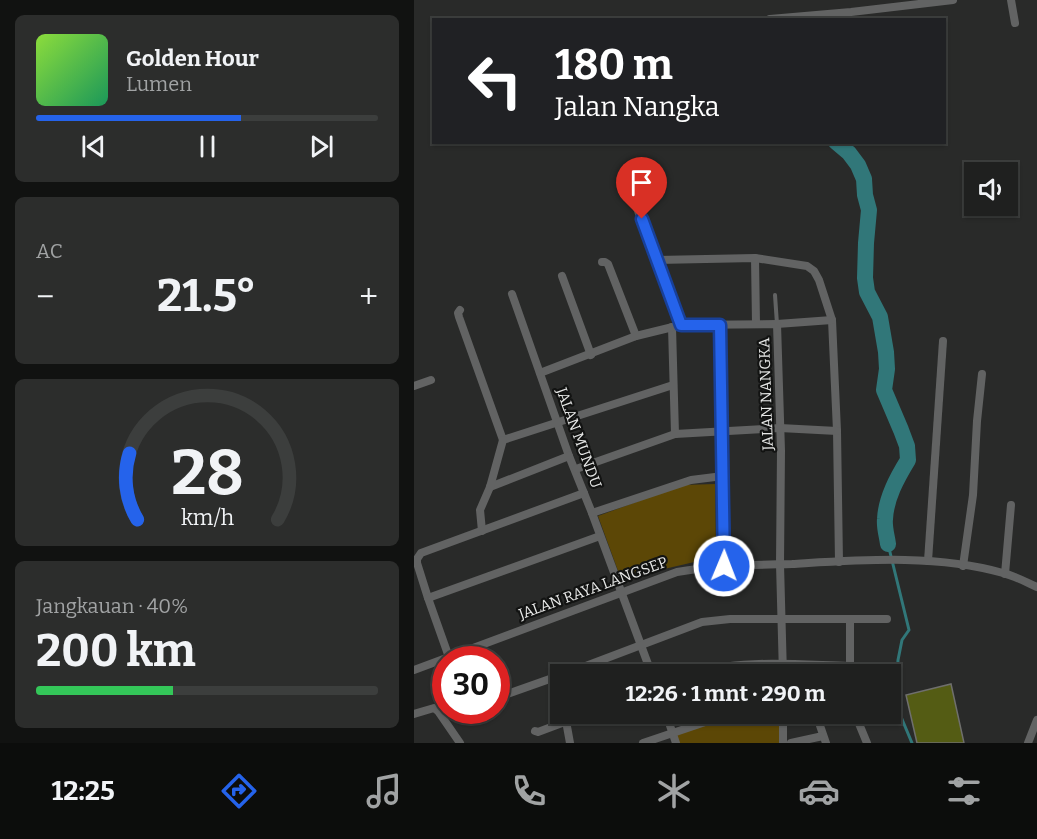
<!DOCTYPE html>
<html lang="id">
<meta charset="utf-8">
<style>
body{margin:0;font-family:Bitter,serif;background:#2c2d2c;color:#f1f3f6;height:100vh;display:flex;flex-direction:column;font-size:22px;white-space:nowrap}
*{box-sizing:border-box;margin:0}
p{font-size:20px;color:#a1a3a4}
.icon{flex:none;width:33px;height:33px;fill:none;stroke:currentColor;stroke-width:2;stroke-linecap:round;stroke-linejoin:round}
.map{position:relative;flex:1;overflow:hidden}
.details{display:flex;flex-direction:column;gap:15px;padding:15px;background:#111211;width:414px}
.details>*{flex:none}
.top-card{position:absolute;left:18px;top:18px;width:514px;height:126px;border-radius:0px;box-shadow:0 2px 4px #0004,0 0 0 2px #3c3e3d;background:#202124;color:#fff;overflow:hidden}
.fabs{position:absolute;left:550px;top:162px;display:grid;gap:12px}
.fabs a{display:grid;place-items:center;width:54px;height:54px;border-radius:0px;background:#1f201f;box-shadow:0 2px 4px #0004,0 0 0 2px #3c3e3d;font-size:30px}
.speed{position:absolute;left:18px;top:646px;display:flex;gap:12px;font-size:30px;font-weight:700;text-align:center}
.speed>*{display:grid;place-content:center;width:78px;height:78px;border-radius:50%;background:#1f201f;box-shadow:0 2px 4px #0004,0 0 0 2px #3c3e3d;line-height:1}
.speed .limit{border:9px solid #d22;background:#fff;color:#111}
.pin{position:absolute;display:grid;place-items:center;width:51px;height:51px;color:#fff;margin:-62px -26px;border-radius:50% 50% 50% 0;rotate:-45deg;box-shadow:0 0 6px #0007}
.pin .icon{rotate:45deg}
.me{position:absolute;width:66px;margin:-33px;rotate:1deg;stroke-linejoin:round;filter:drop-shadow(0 0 4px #0008)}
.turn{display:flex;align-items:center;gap:21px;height:126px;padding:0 24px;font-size:27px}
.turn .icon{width:78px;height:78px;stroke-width:2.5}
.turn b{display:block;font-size:42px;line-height:51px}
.big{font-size:45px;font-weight:700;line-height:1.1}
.details .card{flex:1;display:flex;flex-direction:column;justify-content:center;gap:9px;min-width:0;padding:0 21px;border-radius:9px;background:#2c2d2c}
.details .dial{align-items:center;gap:0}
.dial svg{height:156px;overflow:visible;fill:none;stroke:#3c3e3d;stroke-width:7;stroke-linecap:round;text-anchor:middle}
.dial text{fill:#f1f3f6;stroke:none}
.song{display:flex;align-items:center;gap:18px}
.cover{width:72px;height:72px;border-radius:9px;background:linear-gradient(135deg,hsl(90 70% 55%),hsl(150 70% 35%))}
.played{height:6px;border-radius:3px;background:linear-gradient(90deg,#2563eb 60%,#3c3e3d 60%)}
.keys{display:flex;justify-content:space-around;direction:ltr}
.heat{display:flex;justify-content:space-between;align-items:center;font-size:33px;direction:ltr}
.charge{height:9px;border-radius:4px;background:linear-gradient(90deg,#34c759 40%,#3c3e3d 0)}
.trip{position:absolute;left:136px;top:664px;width:351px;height:60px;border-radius:0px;background:#1f201f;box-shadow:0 2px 4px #0004,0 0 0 2px #3c3e3d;font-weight:700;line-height:60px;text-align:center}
.dock{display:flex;height:96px;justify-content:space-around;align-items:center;background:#0c0d0c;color:#a1a3a4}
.dock .icon{width:42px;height:42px}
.dock .on{color:#2563eb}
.dock b{font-size:27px;color:#f1f3f6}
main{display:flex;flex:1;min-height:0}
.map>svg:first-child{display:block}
.green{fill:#5c4706}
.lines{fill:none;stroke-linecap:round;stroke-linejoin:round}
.stream{stroke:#317779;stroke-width:3}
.river{stroke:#317779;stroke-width:16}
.building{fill:#545c14;stroke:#6f6f6d;stroke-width:1.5}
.service{stroke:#626363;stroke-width:4}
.minor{stroke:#626363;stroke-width:8}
.route-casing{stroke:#184099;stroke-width:15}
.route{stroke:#2563eb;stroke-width:10}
.labels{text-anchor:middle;stroke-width:4.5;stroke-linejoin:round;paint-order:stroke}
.street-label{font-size:15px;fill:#e8e9e8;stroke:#121312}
</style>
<main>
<section class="details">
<div class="card">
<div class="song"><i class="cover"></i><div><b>Golden Hour</b><p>Lumen</p></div></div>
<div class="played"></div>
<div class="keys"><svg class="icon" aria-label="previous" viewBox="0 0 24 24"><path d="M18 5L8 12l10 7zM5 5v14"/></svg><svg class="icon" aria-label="pause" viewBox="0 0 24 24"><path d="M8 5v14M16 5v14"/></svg><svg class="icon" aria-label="next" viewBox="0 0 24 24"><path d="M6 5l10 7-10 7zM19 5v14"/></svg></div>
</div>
<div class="card"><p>AC</p>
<div class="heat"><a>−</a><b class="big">21.5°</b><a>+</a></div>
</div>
<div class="card dial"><svg viewBox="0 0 100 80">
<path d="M14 69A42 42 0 1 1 86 69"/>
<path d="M14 69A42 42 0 0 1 10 35" stroke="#2563eb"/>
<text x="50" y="56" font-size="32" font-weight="700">28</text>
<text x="50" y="72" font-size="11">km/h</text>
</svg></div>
<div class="card"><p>Jangkauan · 40%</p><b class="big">200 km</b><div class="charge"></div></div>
</section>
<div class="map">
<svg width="623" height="743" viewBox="0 0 623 743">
<rect width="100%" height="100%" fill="#292a29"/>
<!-- green -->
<g class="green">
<path d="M 301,484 L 302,557 L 207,579 L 184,516 L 269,485 Z"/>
<path d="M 328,714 L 369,714 L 368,743 L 263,743 L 259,733 L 310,717 Z"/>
</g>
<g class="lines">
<!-- stream -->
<path class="stream" d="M 474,544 L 495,630 L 488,640 L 484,660 L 482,697 L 485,712 L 498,743"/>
<!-- river -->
<path class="river" d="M 422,142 L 435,153 L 444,165 L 450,179 L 451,195 L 455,210 L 452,243 L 451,278 L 453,292 L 466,317 L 472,352 L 473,369 L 470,390 L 487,430 L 493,446 L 494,460 C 483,478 472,498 471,519 C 470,527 473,536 474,544"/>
</g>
<!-- building -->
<path class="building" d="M 537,684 L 550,743 L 503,743 L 492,695 Z"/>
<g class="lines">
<!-- service -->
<path class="service" d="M 361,295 L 363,324"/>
<!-- minor -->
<g class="minor">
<path d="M 597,0 L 601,23"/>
<path d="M 356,19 L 437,12 L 539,0"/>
<path d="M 212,179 L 267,325"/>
<path d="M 341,258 L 342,324"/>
<path d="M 243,260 L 341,258 L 393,266 L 400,271 L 405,280 L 418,320 L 423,431 L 425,562"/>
<path d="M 188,262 L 191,262 L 194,264 L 222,336"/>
<path d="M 148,276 L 177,355"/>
<path d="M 98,294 L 155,456 L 178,513 L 238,675"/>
<path d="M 46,310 L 44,313 L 45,317 L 89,440 L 259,385"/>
<path d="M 363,324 L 418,320"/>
<path d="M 306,325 L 310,566"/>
<path d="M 258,327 L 261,434"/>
<path d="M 126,373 L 222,336 L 267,325 L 363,324 L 367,451 L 366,564 L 369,675"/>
<path d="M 0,386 L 17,380"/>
<path d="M 162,469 L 261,434 L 366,428 L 423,431"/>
<path d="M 76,487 L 155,456"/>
<path d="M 178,513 L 277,480 L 309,476"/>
<path d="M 68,531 L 66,510 L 76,487 L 89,440"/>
<path d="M 514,561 L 529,341"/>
<path d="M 549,566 L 559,495 L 563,421 L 568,374"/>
<path d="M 591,574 L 597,505"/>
<path d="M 14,598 L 3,563 L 3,559 L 7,553 L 170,493"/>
<path d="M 436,619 L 436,675"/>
<path d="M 36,660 L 14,598 L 186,536"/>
<path d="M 0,670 L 263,572 C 301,565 339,565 378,564 C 447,560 522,554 589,573 C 601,576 612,582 623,587"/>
<path d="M 148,675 L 288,622 L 316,619 L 473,619"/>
<path d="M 277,675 C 320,658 389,665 435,666"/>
<path d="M 82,698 L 147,675"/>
<path d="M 0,714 L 20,708 L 24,711 L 46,743"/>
<path d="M 252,714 L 262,743"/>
<path d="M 402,714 L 412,743"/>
<path d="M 441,714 L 453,743"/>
<path d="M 152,721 L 156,743"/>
<path d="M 121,731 L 124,732 L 172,714"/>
<path d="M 229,743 L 309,716 L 323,714"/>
<path d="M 369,743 L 369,714"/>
<path d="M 377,743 L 409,736"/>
<path d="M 614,743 L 623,720"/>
</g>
</g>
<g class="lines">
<!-- route casing -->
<g class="route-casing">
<path id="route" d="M 228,219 L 267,325 L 306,325 L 310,566"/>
</g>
<!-- route -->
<use href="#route" class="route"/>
</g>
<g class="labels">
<!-- street labels -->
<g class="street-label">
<text transform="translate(352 394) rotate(-92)" y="5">JALAN NANGKA</text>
<text transform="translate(165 438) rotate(70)" y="5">JALAN MUNDU</text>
<text transform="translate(179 588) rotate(-20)" y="5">JALAN RAYA LANGSEP</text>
</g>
</g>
</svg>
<div class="fabs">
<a><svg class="icon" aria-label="sound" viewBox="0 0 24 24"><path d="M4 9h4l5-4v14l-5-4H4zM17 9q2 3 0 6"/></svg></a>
</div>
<div class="speed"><div class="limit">30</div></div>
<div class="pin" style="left:228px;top:219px;background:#d93025"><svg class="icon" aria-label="arrive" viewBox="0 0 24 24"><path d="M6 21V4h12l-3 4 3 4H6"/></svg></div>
<svg class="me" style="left:310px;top:566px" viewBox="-20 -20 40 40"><circle r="17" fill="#2563eb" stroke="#fff" stroke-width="3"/><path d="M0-11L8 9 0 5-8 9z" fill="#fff"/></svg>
<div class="trip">12:26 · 1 mnt · 290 m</div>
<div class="top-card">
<div class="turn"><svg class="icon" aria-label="left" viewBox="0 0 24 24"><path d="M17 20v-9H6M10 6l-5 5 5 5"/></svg><div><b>180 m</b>Jalan Nangka</div></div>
</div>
</div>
</main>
<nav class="dock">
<b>12:25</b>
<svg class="icon on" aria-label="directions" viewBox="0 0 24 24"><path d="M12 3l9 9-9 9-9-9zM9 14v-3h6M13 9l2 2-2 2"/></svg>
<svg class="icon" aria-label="music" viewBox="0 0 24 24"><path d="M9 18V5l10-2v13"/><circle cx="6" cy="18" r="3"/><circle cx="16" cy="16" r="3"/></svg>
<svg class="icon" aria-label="phone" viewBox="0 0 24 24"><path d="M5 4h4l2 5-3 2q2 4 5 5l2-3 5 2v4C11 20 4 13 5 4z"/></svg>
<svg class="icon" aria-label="climate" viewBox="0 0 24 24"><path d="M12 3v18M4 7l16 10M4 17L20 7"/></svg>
<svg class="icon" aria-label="car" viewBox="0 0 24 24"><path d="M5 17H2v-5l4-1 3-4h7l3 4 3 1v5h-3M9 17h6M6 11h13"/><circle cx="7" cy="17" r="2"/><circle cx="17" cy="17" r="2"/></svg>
<svg class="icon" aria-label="filters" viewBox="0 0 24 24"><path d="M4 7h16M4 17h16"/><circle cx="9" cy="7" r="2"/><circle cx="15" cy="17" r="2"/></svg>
</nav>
